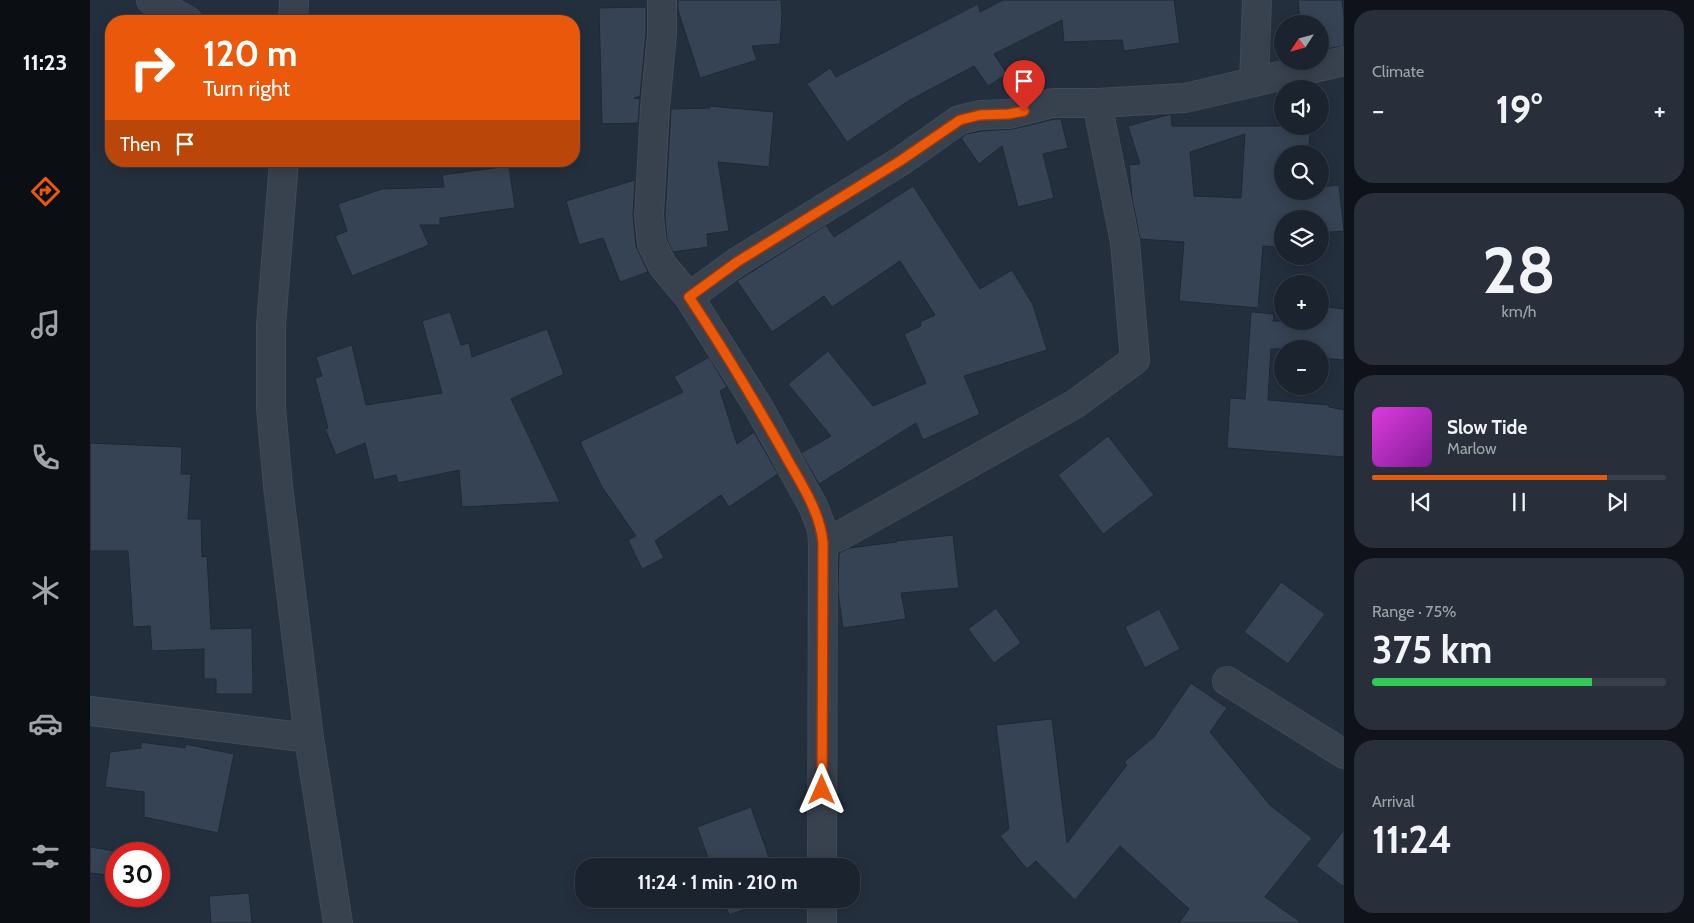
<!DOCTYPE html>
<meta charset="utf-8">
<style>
body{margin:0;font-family:Cabin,sans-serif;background:#282f3a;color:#f1f3f6;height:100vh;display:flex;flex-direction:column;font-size:19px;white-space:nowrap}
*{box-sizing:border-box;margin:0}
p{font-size:16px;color:#a0a4aa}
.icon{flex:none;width:28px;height:28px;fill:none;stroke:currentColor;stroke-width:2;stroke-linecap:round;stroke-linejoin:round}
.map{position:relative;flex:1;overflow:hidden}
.side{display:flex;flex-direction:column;gap:10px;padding:10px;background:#0f1319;width:350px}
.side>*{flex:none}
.top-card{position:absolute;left:15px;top:15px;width:475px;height:152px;border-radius:20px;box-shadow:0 2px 12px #0003,0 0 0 1px #39404a;background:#ea580c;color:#fff;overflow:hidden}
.needle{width:32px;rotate:234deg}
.buttons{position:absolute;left:1184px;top:15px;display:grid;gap:10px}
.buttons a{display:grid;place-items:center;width:55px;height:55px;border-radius:50%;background:#1b232e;box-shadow:0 2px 12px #0003,0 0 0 1px #39404a;font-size:25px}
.speed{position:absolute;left:15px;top:842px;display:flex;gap:10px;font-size:25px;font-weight:700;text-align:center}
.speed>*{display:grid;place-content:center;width:65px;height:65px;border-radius:50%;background:#1b232e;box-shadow:0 2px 12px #0003,0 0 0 1px #39404a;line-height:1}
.speed .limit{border:8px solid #d22;background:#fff;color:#111}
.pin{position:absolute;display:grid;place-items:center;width:42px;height:42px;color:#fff;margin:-51px -21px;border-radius:50% 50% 50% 0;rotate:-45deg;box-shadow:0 0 5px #0007}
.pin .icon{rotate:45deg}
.me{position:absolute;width:55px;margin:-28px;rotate:0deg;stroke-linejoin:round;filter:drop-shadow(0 0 4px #0008)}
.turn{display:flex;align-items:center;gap:18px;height:105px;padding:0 15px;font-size:22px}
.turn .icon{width:65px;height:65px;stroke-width:2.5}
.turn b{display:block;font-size:35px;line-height:42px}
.then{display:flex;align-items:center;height:48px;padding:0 15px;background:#0003;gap:10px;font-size:19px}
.big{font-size:38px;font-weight:800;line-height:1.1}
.side .tile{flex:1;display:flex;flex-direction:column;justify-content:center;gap:8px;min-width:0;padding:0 18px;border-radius:20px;background:#282f3a}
.side .dial{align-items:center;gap:0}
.dial b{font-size:65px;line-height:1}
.song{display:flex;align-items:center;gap:15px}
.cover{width:60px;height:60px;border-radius:8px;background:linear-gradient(135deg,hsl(300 70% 55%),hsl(290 70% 35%))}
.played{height:5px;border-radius:2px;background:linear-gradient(90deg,#ea580c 80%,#39404a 80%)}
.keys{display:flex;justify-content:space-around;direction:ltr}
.heat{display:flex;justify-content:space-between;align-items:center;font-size:28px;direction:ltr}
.charge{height:8px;border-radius:4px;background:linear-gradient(90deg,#34c759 75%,#39404a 0)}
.trip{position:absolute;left:485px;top:858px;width:285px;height:50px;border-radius:20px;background:#1b232e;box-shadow:0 2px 12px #0003,0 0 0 1px #39404a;font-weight:800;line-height:50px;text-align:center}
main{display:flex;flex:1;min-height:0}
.tabs{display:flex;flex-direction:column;width:90px;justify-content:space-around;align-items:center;background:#0b0e12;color:#a0a4aa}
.tabs .icon{width:35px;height:35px}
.tabs .current{color:#ea580c}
.tabs b{font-size:22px;color:#f1f3f6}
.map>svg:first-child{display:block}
.building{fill:#364354;stroke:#1f2835;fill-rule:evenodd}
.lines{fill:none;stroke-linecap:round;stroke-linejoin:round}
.minor-casing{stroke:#414a57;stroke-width:30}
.minor{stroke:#38414e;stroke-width:28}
.route-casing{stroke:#983908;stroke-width:12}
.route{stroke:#ea580c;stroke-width:9}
</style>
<main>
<nav class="tabs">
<b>11:23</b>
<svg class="icon current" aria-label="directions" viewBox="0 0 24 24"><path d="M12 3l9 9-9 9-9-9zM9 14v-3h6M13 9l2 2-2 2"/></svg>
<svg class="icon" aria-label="music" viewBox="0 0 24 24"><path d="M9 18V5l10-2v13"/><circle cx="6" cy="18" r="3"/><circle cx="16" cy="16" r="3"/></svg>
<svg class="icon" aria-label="phone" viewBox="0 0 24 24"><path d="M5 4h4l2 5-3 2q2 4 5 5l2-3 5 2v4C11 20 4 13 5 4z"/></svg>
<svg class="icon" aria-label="climate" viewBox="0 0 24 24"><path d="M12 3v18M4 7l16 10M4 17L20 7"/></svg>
<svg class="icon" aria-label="car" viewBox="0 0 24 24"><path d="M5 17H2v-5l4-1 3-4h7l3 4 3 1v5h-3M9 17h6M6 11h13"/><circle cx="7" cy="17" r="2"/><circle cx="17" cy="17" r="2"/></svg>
<svg class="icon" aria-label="filters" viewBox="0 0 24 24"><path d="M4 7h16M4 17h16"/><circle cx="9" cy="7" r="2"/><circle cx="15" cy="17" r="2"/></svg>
</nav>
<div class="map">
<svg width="1254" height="923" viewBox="0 0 1254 923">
<rect width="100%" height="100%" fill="#242f3e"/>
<!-- building -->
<g class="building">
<path d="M 588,0 L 691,0 L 692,15 L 690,44 L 662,46 L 667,60 L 610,78 L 588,10 Z"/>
<path d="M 913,0 L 1084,0 L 1090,43 L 1034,51 L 1032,40 L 974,42 L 972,20 L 904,54 L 917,74 L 898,86 L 884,66 L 820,100 L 757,142 L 717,84 L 740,68 L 746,77 L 888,4 L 890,12 Z"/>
<path d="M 1208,0 L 1252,0 L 1254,18 L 1254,46 L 1235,49 L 1230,24 L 1210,24 Z"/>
<path d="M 556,7 L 556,33 L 550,96 L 544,98 L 550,99 L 548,123 L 512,124 L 509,8 Z"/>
<path d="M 620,106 L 684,112 L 679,167 L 628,162 L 639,231 L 617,234 L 618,247 L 583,252 L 577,240 L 575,216 L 581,109 L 620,108 Z"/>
<path d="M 1081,114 L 1082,126 L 1221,126 L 1218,154 L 1192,154 L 1192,191 L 1230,191 L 1230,187 L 1249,185 L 1254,231 L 1230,233 L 1230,219 L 1192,219 L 1192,238 L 1187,238 L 1187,247 L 1173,246 L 1168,308 L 1089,301 L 1094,242 L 1050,239 L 1042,198 L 1039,165 L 1050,164 L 1038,126 ZM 1155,134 L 1151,198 L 1104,196 L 1100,152 Z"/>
<path d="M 965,119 L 971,119 L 978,148 L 953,154 L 964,198 L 928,207 L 912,146 L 889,164 L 871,138 L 876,134 L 892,131 L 923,129 Z"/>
<path d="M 419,166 L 425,208 L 350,218 L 350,225 L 330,225 L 339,245 L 262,276 L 245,236 L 257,231 L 248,204 L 292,189 L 354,187 L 352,175 Z"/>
<path d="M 545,180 L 543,215 L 546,246 L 558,272 L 530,282 L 513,238 L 489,245 L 476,201 Z"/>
<path d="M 823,186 L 890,289 L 922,270 L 943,305 L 957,350 L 874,376 L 890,414 L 833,440 L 826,423 L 729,484 L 711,453 L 741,436 L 698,384 L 738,351 L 783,406 L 836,383 L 814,334 L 831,326 L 830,322 L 845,315 L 810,261 L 742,307 L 734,296 L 682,332 L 647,281 L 736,225 L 744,237 Z"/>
<path d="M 1230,306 L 1254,309 L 1254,360 L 1230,358 L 1230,349 L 1181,349 L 1178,400 L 1239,405 L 1239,407 L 1254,410 L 1254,457 L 1137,448 L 1140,398 L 1155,399 L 1161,312 L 1184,314 L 1183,321 L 1230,321 Z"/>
<path d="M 360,312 L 371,345 L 379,343 L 382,357 L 457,329 L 474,374 L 421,399 L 470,502 L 372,507 L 369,470 L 308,483 L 306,475 L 284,480 L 275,443 L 246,455 L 235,429 L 238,428 L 225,378 L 232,376 L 226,357 L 262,345 L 276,405 L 352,393 L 332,321 Z"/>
<path d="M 619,357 L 637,387 L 630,391 L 647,444 L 664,432 L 688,474 L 639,507 L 631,495 L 565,541 L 574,558 L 552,569 L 538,540 L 546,536 L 512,487 L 490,442 L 593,392 L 584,377 Z"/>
<path d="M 1018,436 L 1064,495 L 1013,534 L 968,475 Z"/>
<path d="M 0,443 L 92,447 L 91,474 L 101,474 L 98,519 L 111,519 L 112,557 L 117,556 L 121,629 L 162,628 L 163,694 L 126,694 L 126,679 L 114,679 L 114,649 L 62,651 L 60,626 L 43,627 L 38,551 L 0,551 Z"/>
<path d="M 863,535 L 869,588 L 811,593 L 816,619 L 753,628 L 748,592 L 749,553 L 759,548 L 807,542 L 806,541 Z"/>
<path d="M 1191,582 L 1235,614 L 1198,664 L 1154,632 Z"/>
<path d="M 906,608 L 931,643 L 904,663 L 878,629 Z"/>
<path d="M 1069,609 L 1090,649 L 1055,668 L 1035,627 Z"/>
<path d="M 1101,683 L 1137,708 L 1120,732 L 1180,805 L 1222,838 L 1175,897 L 1212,923 L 1089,923 L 1099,909 L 1030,846 L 985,900 L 946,861 L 937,869 L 910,836 L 919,829 L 906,725 L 962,719 L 977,843 L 1037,765 L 1034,762 L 1064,737 Z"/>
<path d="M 51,742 L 95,748 L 95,744 L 144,754 L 128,833 L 54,817 L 54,792 L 15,787 L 20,752 L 51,748 Z"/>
<path d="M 661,807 L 682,866 L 621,866 L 607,827 Z"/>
<path d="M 1254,830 L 1254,887 L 1226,866 Z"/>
<path d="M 0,847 L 26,851 L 26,876 L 0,873 Z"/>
<path d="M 159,893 L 162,923 L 121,923 L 119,896 Z"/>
<path d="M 633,899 L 684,899 L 639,915 Z"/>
</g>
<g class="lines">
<!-- minor casing -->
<g class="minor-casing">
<g id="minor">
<path d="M 61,0 L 98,21"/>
<path d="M 572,0 L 572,34 L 565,108 L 559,216 L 562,244 L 573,266 L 599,297 L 669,408 L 723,506 L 732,529 L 733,543 L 732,866"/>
<path d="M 203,21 L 204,0"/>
<path d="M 1164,82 L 1167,0"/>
<path d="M 194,161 L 181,325 L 181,407 L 188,486 L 219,738 L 248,923"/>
<path d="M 599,297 L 647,262 L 811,161 L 869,120 L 890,115 L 919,114 L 963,103 L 1007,103"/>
<path d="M 733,543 L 753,534 L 985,404 L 1045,360 L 1035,242 L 1007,103 L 1095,98 L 1254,61"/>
<path d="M 1137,681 L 1254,754"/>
<path d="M 0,711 L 219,738"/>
<path d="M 732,923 L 732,899"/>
</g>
</g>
<!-- minor -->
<use href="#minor" class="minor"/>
</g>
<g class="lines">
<!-- route casing -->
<g class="route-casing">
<path id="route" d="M 732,790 L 733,543 C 730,510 709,481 694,453 C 664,400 633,348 599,297 L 647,262 L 810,161 L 870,120 L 890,115 L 919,114 L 934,111"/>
</g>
<!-- route -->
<use href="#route" class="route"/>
</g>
</svg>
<div class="buttons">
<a><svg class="needle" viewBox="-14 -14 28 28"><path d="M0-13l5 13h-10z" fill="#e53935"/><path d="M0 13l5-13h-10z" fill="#a0a4aa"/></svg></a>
<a><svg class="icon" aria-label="sound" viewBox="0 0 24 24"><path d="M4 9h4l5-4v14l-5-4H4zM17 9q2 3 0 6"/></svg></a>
<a><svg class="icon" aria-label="search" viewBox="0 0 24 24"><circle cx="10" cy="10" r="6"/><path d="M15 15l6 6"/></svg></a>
<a><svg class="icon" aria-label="layers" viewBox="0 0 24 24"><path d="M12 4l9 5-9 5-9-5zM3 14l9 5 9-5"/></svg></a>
<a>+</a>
<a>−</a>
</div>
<div class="speed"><div class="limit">30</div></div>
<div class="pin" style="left:934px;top:111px;background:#d93025"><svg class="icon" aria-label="arrive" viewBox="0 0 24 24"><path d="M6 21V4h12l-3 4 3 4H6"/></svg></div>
<svg class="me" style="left:732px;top:790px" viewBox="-20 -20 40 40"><path d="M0-17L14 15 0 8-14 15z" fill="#ea580c" stroke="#fff" stroke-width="4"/></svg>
<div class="trip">11:24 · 1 min · 210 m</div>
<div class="top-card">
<div class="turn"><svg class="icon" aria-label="right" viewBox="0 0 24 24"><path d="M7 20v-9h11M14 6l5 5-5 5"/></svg><div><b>120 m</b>Turn right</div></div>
<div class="then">Then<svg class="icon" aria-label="arrive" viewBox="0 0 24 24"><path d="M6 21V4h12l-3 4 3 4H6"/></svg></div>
</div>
</div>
<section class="side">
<div class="tile"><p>Climate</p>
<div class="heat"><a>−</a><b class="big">19°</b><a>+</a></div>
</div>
<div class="tile dial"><b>28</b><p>km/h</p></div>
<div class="tile">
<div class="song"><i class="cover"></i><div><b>Slow Tide</b><p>Marlow</p></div></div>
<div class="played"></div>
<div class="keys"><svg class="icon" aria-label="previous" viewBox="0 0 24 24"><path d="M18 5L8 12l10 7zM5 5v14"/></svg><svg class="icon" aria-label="pause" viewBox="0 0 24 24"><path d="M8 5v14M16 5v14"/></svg><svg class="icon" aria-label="next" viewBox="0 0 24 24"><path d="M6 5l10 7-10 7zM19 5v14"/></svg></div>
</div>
<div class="tile"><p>Range · 75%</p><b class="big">375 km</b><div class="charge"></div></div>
<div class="tile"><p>Arrival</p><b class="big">11:24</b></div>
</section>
</main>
